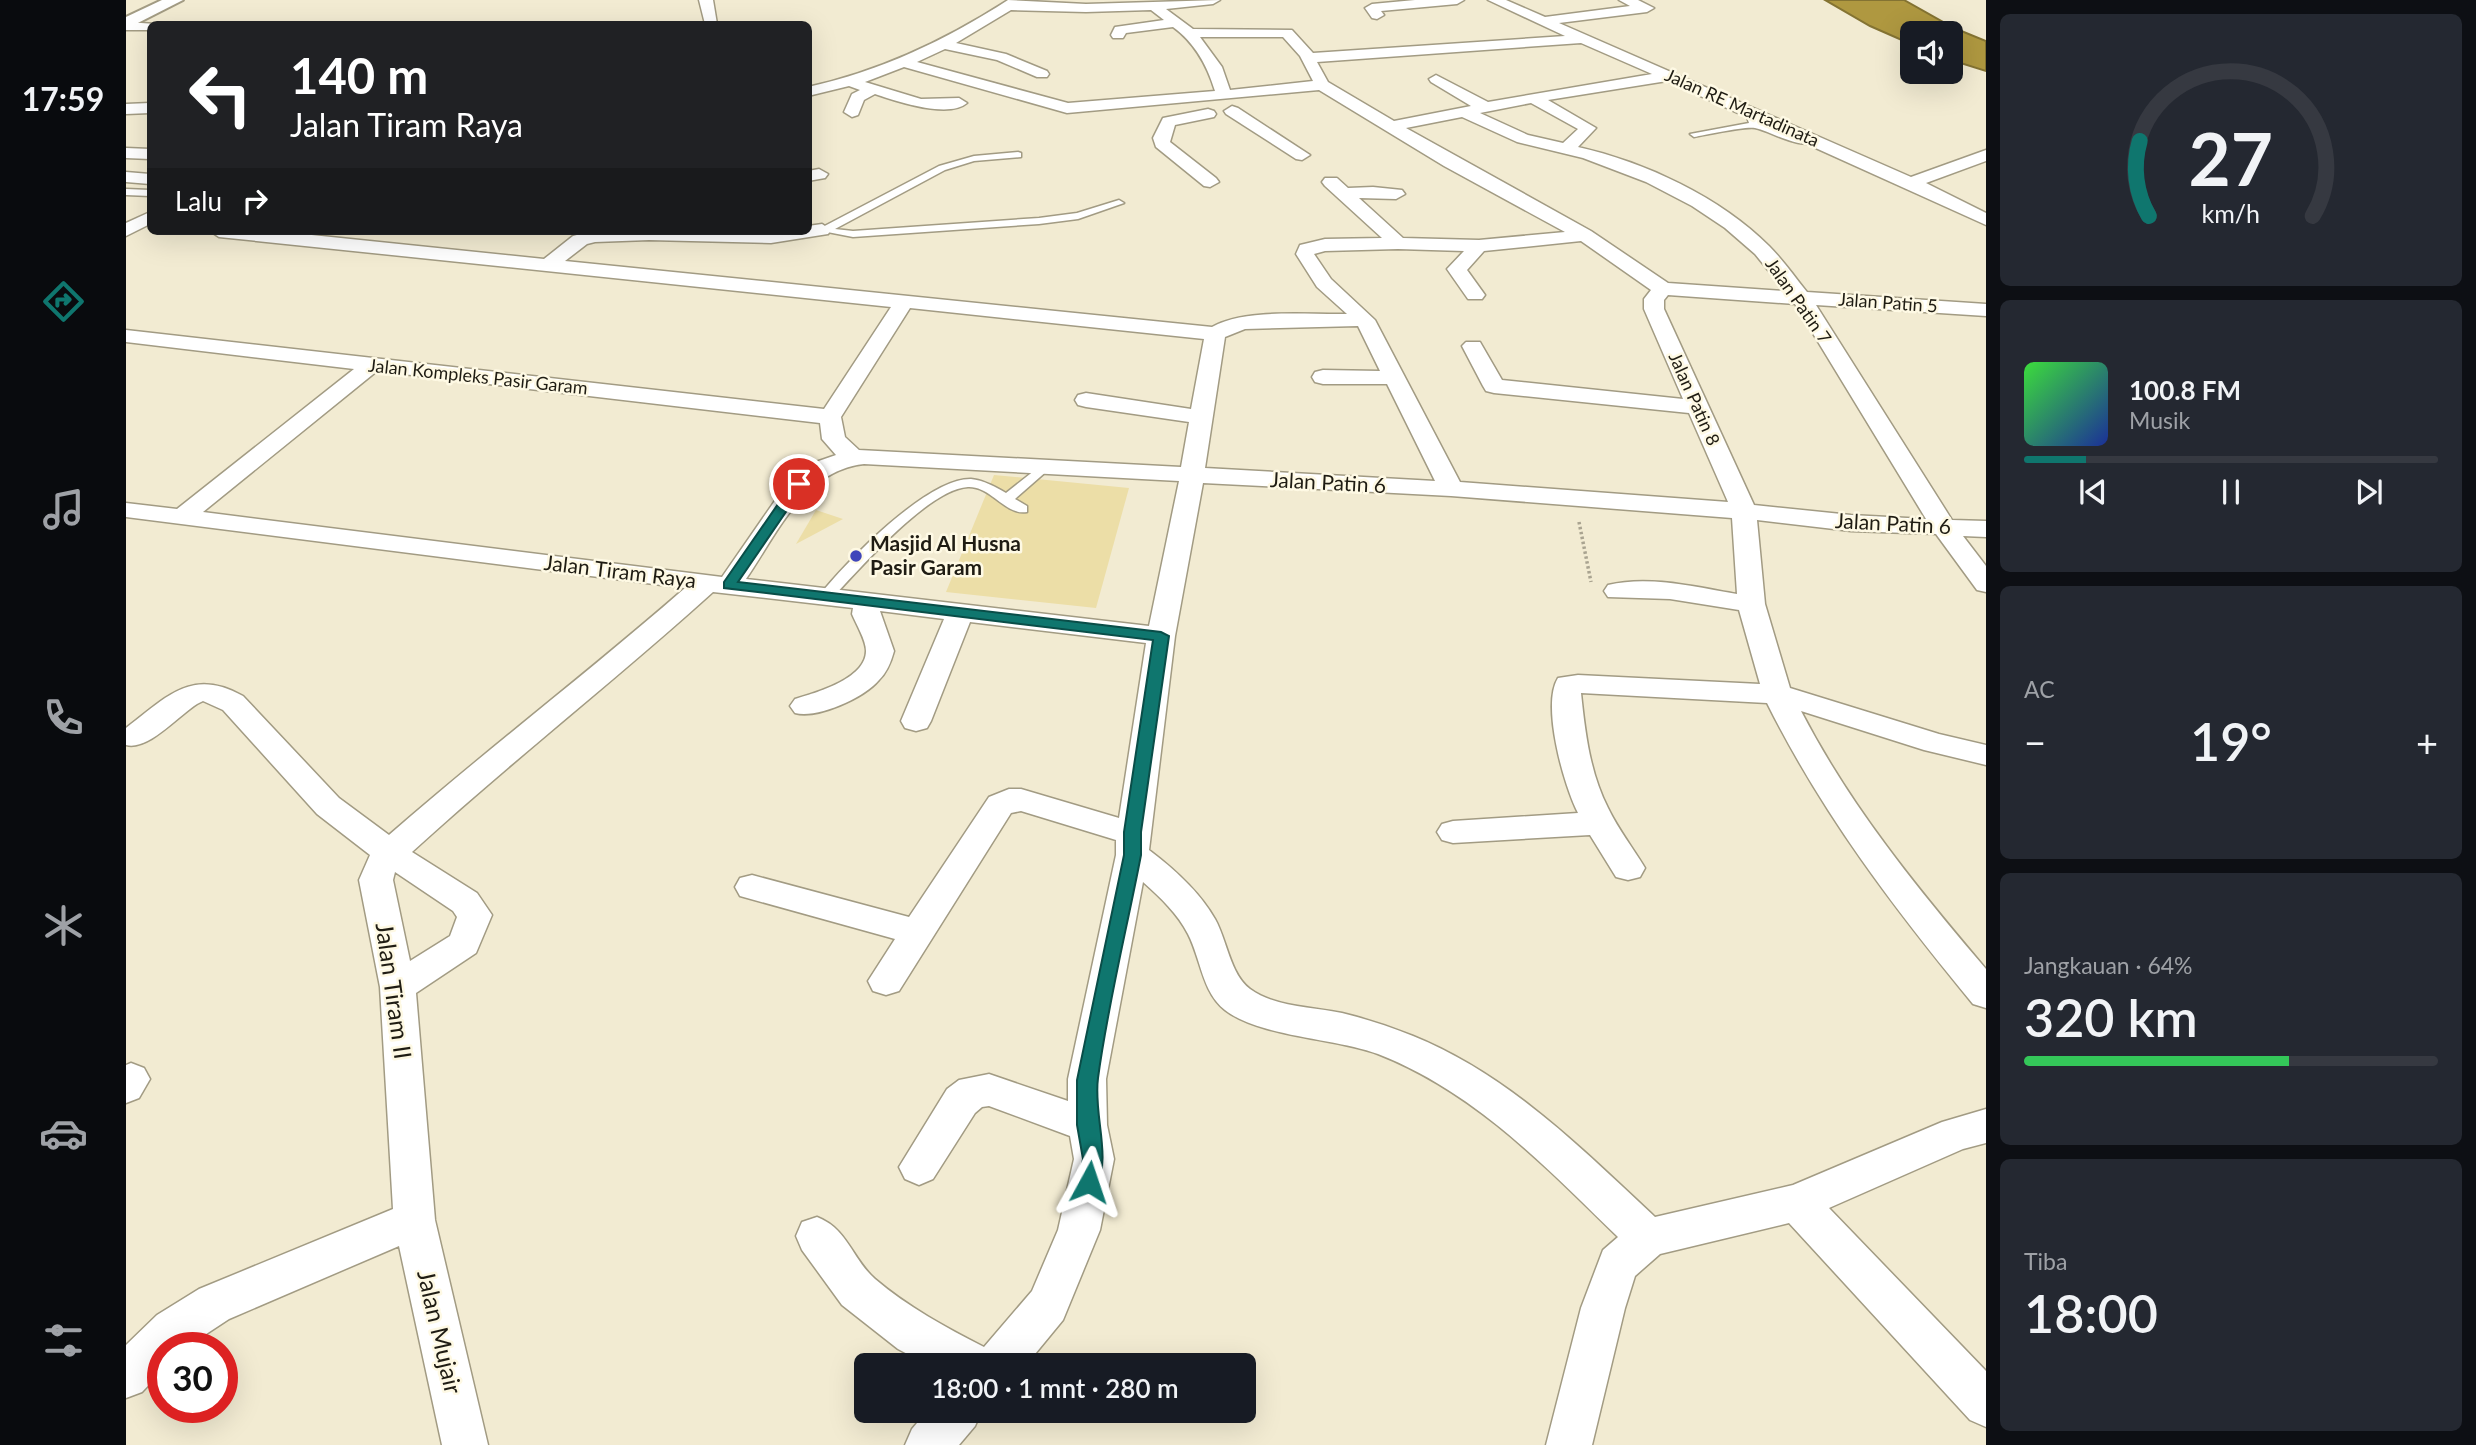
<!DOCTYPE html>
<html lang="id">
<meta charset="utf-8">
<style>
body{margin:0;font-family:Lato,sans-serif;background:#242831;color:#f1f3f6;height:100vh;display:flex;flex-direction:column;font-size:26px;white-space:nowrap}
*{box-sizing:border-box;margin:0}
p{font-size:23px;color:#9ea1a6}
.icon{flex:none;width:38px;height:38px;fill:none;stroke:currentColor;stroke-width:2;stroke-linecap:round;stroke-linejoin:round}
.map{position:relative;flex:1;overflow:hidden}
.drawer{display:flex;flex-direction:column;gap:14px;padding:14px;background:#0d0f14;width:490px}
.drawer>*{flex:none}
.hud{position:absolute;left:21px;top:21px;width:665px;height:214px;border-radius:10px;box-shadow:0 7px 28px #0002;background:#202124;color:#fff;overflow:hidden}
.tools{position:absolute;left:1774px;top:21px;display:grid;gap:14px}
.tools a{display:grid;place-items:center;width:63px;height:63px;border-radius:10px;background:#171b24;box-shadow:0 7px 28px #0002;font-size:35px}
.speed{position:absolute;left:21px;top:1332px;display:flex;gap:14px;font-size:35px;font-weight:700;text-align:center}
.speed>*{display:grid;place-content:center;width:91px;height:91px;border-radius:50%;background:#171b24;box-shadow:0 7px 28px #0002;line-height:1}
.speed .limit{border:10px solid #d22;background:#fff;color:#111}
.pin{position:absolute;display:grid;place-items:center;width:60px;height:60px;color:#fff;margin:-30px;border:4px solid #fff;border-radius:50%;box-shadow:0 2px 7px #0007}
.me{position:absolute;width:77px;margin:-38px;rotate:5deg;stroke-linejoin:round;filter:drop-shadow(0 0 5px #0008)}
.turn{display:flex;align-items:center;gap:24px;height:147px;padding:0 28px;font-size:32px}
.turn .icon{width:91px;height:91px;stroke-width:2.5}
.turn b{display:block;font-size:49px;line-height:60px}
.then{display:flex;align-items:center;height:66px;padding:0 28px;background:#0003;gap:14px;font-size:26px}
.big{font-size:52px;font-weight:600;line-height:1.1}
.drawer .card{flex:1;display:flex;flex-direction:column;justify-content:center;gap:10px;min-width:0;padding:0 24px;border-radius:10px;background:#242831}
.drawer .dial{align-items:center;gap:0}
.dial svg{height:182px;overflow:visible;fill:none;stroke:#363941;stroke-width:7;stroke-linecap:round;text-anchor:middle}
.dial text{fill:#f1f3f6;stroke:none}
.song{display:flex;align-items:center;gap:21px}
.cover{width:84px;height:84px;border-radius:10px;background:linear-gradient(135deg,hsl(120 70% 55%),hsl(230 70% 35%))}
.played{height:7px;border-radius:4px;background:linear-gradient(90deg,#0f766e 15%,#363941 15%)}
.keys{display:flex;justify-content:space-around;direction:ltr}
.heat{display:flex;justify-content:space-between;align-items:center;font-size:38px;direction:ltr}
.charge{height:10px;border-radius:5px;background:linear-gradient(90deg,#34c759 64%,#363941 0)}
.trip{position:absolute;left:728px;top:1353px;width:402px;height:70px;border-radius:10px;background:#171b24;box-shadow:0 7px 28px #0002;font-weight:600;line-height:70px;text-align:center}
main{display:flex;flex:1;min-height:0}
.menu{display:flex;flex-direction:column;width:126px;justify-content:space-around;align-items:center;background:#090b0e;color:#9ea1a6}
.menu .icon{width:49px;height:49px}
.menu .selected{color:#0f766e}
.menu b{font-size:32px;color:#f1f3f6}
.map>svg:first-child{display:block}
.green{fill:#ecdea7}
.water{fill:#af9840;stroke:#847332;stroke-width:2}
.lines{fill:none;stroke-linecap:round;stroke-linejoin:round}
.service-casing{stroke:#a29b83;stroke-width:3}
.minor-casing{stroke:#a29b83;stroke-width:3}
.trunk-casing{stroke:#a29b83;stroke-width:4}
.path{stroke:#a9a390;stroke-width:3.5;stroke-dasharray:2.5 2.5;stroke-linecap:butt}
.service{fill:#fff;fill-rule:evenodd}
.minor{fill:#fff;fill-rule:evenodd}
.trunk{fill:#fff;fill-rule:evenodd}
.route{fill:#0f766e;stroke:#0a4d48;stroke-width:2}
.poi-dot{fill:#4046ba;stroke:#fef9e4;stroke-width:2.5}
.labels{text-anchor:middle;stroke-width:5;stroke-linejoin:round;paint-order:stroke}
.far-street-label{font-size:18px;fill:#1f1c13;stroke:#fef9e4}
.street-label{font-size:21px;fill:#1f1c13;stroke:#fef9e4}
.poi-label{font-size:21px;font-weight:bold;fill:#1f1c13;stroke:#fef9e4;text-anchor:start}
.near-street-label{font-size:24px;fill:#1f1c13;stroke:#fef9e4}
</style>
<main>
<nav class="menu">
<b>17:59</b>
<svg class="icon selected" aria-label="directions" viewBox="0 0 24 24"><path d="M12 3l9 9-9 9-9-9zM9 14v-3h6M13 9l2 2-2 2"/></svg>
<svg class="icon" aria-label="music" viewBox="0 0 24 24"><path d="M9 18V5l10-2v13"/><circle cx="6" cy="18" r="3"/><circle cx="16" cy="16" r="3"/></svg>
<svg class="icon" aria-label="phone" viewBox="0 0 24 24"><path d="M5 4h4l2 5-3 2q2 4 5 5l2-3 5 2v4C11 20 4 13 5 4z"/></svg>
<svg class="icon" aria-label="climate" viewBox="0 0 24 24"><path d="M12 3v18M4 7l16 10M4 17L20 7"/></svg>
<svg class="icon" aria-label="car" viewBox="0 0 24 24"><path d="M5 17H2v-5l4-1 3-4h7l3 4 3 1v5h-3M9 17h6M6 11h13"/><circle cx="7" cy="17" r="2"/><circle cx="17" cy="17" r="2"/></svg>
<svg class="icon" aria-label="filters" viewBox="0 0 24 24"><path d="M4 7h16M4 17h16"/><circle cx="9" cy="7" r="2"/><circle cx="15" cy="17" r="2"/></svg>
</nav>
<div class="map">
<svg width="1860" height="1445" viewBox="0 0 1860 1445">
<rect width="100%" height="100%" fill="#f2ebd2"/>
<!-- green -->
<g class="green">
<path d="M 868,475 L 1003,488 L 970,608 L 820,592 Z"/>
<path d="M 690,510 L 717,519 L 670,544 Z"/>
</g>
<!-- water -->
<path class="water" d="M 1699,0 L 1778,0 L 1828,28 L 1860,41 L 1860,71 L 1825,60 L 1825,33 L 1787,33 L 1787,45 L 1744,26 Z"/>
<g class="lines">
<!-- service casing -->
<g class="service-casing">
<g id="service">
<path d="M 1623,109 L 1627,111 L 1628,119 L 1649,131 L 1693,141 C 1675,151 1647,132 1629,128 C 1619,126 1580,135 1568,137 L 1564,134 L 1623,123 L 1619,111 Z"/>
<path d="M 892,152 L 895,153 L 895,157 L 848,161 L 819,170 L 709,229 L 727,231 L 913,218 L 951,213 L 993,200 L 998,203 L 952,219 L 913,224 L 727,237 L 691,230 L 813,166 L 848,156 Z"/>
<path d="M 0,189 L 24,190 L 24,196 L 0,195 Z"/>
<path d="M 918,463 L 924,467 L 922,470 L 889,499 L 901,506 L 901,512 C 880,516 865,486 842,487 C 802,489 733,570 705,599 L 700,600 L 693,596 C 719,563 801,478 845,479 C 857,480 870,487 880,493 Z"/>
</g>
</g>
<!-- minor casing -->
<g class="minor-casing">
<g id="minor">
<path d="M 573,0 L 587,0 L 591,24 L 579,24 Z"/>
<path d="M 882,0 L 960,4 L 1094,0 L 1087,4 L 1040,9 L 1067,29 L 1166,30 L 1187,53 L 1439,36 L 1362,0 L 1380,0 L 1419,17 L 1504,6 L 1493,0 L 1512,0 L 1528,8 L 1521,12 L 1433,23 L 1785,177 L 1860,150 L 1860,161 L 1800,183 L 1860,213 L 1860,225 L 1541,81 L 1422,100 L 1470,128 L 1452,147 C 1519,162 1594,197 1643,246 C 1657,260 1669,277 1681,292 L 1860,304 L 1860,316 L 1690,305 L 1826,520 L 1860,521 L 1860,537 L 1837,536 L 1860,566 L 1860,592 L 1851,590 L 1810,534 L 1725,531 L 1631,520 L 1639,604 L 1664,688 L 1813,734 L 1860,745 L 1860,765 L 1798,750 L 1675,711 C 1724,806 1791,888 1860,969 L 1860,1008 L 1847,1004 C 1768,908 1697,815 1641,703 L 1455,693 C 1459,732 1464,773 1482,808 C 1492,829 1507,848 1519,868 L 1514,877 L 1502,880 L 1490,877 L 1464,835 L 1327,843 L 1316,840 L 1311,832 L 1316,824 L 1327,821 L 1452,813 C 1438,786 1415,705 1432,678 L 1452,675 L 1634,684 L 1613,610 L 1544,599 L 1482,597 L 1478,591 L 1482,585 C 1523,575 1570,587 1611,594 L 1606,518 L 1325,496 L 1077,483 L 1049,636 L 1023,850 C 1048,869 1073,891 1089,919 C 1101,940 1104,974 1124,989 C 1148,1007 1188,1007 1216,1013 C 1241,1019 1265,1027 1287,1036 C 1383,1075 1455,1148 1529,1217 L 1667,1185 L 1816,1122 L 1860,1109 L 1860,1143 L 1837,1149 L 1703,1208 L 1860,1371 L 1860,1427 L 1844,1420 L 1663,1223 L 1534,1254 L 1509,1276 L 1499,1308 L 1466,1445 L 1420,1445 L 1455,1308 L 1477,1250 L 1492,1237 C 1419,1166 1349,1092 1252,1054 C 1209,1038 1134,1037 1099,1010 C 1076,992 1075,959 1062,934 C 1052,914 1034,897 1017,882 L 980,1079 L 981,1125 L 988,1159 L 974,1230 L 937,1320 L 900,1365 L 802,1365 L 772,1349 L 716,1305 L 676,1250 L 670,1236 L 676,1222 L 691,1217 C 722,1229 726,1259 749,1279 C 782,1307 819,1327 858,1347 L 906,1291 L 932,1230 L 948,1159 L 944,1136 L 863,1106 L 856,1107 L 849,1113 L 807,1179 L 793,1185 L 779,1179 L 773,1167 L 821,1089 L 833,1080 L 863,1074 L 942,1101 L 942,1079 L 990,855 L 990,840 L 895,811 L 885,813 L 773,991 L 760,995 L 747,991 L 742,981 L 769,939 L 614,896 L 609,887 L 614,878 L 626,875 L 783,917 L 863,797 L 883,789 L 895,789 L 993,818 L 1020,643 L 844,622 L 805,721 L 801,728 L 790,731 L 779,728 L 775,721 L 818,619 L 754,611 L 768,651 C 765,662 761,672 753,680 C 738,698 691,719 669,713 L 664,706 L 669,699 C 689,693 740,679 740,651 C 740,640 730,624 726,614 L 727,608 L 587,592 C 489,681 384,762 286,852 L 351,893 L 366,915 L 350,953 L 290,993 L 309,1220 L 362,1445 L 316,1445 L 273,1246 L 103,1319 L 59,1348 L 37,1348 L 37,1370 L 16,1392 L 0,1398 L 0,1345 L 31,1315 L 73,1289 L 267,1209 L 254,987 L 233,880 L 244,855 L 191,814 L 97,710 L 77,701 L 71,704 C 52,716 22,751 0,745 L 0,728 C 41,697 65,667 117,696 L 213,798 L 263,835 C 360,750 462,673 559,588 L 0,517 L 0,503 L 51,509 L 228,369 L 0,342 L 0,330 L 698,409 L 765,307 L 93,237 L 84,231 L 147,231 L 418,259 L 447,236 L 466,231 L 682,231 L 682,226 L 696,224 L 705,230 L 702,234 L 645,243 L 523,240 L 469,242 L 461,244 L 439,261 L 1086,327 C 1119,308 1182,315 1221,314 L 1191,287 L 1170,254 L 1174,245 L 1199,239 L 1256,238 L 1199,186 L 1196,182 L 1199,178 L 1211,178 L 1222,188 L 1247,187 L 1276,190 L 1279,194 L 1270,199 L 1233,198 L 1277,238 L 1353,240 L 1439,232 L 1318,166 L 1193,90 L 941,113 L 778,67 L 739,82 L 795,99 L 833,98 L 841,103 C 823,119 769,101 749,94 L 738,100 L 732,115 L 726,117 L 718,112 L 726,94 L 734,90 L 723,86 L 682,96 L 682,87 C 755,71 820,40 882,0 ZM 885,10 L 960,12 L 1025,10 L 1038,20 L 989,27 L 985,35 L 987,38 L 997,38 L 1000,33 L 1047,27 C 1069,43 1081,65 1089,91 L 942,103 L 791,62 L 819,49 L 871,60 L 911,77 L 921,77 L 923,74 L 921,71 L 880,54 L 830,43 ZM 1074,37 L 1157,37 L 1174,56 L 1187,81 L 1104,90 L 1096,67 ZM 1455,43 L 1526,74 L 1362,102 L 1310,75 L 1303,79 L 1305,82 L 1345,106 L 1268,121 L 1202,82 L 1191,62 ZM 1405,103 L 1452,129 L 1437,143 L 1402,135 L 1354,113 ZM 1336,117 L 1391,142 L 1457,158 L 1520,182 L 1566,206 L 1599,228 L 1629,254 L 1659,291 L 1542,283 L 1465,231 L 1280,128 ZM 1455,241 L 1525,290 L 1518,299 L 1518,309 L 1557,399 L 1376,380 L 1354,342 L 1340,342 L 1336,346 L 1357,386 L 1360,391 L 1368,393 L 1563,413 L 1602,502 L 1334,482 L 1249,320 L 1205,279 L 1188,254 L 1199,251 L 1272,249 L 1338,251 L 1321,269 L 1342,299 L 1356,299 L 1359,295 L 1341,270 L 1358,251 ZM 1542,295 L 1669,304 L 1800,519 L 1725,515 L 1628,505 L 1538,309 L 1538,300 ZM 784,308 L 1078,339 L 1065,409 L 960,393 L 952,395 L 949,400 L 952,405 L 960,407 L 1063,422 L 1055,467 L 733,450 L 719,437 L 715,417 ZM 1232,326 L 1254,371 L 1197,370 L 1189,372 L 1186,377 L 1189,382 L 1197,384 L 1261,384 L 1309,481 L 1079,468 L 1099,337 L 1119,329 ZM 251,371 L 694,423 L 696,439 L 710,455 L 687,463 L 664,479 L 596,577 L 77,512 ZM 738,464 L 1053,481 L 1023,626 L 620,579 C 651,534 677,471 738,464 ZM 269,872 L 327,911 L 331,917 L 324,936 L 284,961 L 267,880 Z"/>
<path d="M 1289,0 L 1338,0 L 1331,4 L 1255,11 L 1258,15 L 1251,19 L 1246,18 L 1239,8 L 1246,4 Z"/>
<path d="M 0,22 L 30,24 L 24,24 L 24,30 L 0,30 Z"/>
<path d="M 24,103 L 24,113 L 0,114 L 0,104 Z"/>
<path d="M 1106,106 L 1112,108 L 1184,155 L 1176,160 L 1170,159 L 1100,114 L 1098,111 Z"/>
<path d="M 1082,109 L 1088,111 L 1090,114 L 1088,117 L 1049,125 L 1044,142 L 1090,178 L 1093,182 L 1084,187 L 1078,186 L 1030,147 L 1027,138 L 1037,118 Z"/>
<path d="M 0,148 L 24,149 L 24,159 L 0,158 Z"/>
<path d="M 693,169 L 702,174 L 699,178 L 682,181 L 682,171 Z"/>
<path d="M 0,172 L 24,174 L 24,184 L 0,182 Z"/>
<path d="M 24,212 L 24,224 L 0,236 L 0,223 Z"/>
<path d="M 5,1063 L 18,1068 L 24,1079 L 13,1098 L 0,1103 L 0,1065 Z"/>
<path d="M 802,1410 L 856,1410 L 849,1426 L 833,1445 L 779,1445 L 786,1429 Z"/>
</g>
</g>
<!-- trunk casing -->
<g class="trunk-casing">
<path id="trunk" d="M 36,0 L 57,0 L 0,29 L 0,17 Z"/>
</g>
<!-- path -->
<path class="path" d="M 1453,522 L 1465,582"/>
<!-- service -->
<use href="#service" class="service"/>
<!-- minor -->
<use href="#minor" class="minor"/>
<!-- trunk -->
<use href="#trunk" class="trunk"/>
</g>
<!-- route -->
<path class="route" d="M 673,480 L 679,484 L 612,582 L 1035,632 L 1043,636 L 1015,832 L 1015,855 C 1001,928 982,1003 972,1078 C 967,1115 986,1156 970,1189 L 963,1192 L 955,1189 L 952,1182 L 957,1159 L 951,1125 L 951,1080 L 998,855 L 998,832 L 1027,640 L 598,588 L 598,582 L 668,481 Z"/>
<!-- markers -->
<circle class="poi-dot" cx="730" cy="556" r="7"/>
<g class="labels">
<!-- far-street labels -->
<g class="far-street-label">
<text transform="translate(1616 108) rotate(24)" y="6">Jalan RE Martadinata</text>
<text transform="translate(1672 301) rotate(55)" y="6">Jalan Patin 7</text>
<text transform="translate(1762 303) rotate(4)" y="6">Jalan Patin 5</text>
<text transform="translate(352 377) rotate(6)" y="6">Jalan Kompleks Pasir Garam</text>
<text transform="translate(1568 399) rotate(66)" y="6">Jalan Patin 8</text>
</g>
<!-- street labels -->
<g class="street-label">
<text transform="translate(1202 483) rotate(3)" y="7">Jalan Patin 6</text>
<text transform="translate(1767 524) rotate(3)" y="7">Jalan Patin 6</text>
<text transform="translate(494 572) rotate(7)" y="7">Jalan Tiram Raya</text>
</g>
<!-- poi labels -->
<g class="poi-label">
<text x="744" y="551">Masjid Al Husna<tspan x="744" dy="24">Pasir Garam</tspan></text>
</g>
<!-- near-street labels -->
<g class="near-street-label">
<text transform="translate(267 991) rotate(82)" y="8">Jalan Tiram II</text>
<text transform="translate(313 1332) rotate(77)" y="8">Jalan Mujair</text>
</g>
</g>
</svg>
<div class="tools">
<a><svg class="icon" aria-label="sound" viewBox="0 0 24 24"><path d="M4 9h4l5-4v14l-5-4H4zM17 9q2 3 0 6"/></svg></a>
</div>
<div class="speed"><div class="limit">30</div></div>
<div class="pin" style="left:673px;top:484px;background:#d93025"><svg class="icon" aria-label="arrive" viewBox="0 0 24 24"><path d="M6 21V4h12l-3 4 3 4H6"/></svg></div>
<svg class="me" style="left:963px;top:1182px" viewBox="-20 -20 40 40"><path d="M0-17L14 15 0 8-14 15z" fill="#0f766e" stroke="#fff" stroke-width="4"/></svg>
<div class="trip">18:00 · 1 mnt · 280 m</div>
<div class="hud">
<div class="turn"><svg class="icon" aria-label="left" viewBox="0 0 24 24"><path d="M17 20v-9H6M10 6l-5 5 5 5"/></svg><div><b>140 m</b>Jalan Tiram Raya</div></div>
<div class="then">Lalu<svg class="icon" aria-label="right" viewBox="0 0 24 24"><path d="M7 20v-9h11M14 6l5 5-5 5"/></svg></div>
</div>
</div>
<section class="drawer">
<div class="card dial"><svg viewBox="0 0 100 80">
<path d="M14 69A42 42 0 1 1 86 69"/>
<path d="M14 69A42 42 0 0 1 10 36" stroke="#0f766e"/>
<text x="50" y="56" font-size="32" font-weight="700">27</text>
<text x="50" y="72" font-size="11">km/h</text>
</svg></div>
<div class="card">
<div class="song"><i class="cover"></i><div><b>100.8 FM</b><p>Musik</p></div></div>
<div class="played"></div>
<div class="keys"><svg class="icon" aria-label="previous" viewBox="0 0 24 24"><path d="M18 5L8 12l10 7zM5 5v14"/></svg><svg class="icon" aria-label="pause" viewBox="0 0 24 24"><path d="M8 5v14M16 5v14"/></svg><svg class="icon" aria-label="next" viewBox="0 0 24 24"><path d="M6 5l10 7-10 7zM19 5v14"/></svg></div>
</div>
<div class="card"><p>AC</p>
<div class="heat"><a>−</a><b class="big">19°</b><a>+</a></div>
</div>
<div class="card"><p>Jangkauan · 64%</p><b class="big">320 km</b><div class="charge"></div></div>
<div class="card"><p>Tiba</p><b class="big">18:00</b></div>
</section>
</main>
